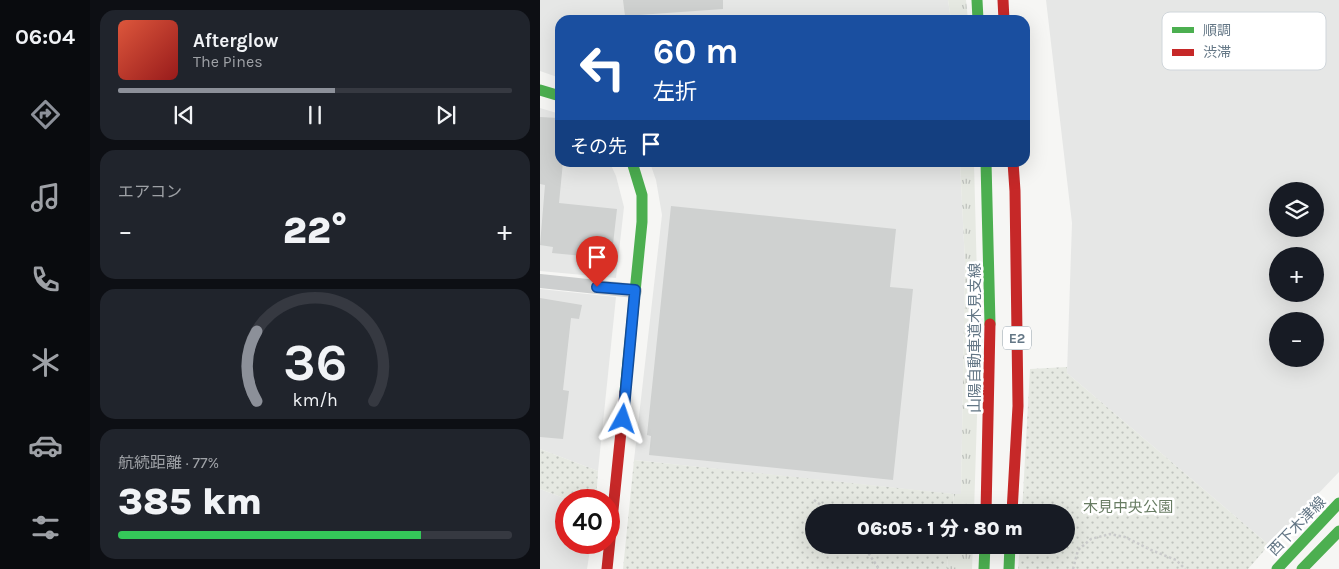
<!DOCTYPE html>
<html lang="ja">
<meta charset="utf-8">
<style>
body{margin:0;font-family:Karla,"Noto Sans JP",sans-serif;background:#20242c;color:#f1f3f6;height:100vh;display:flex;flex-direction:column;font-size:19px;white-space:nowrap}
*{box-sizing:border-box;margin:0}
p{font-size:16px;color:#9ea1a6}
.icon{flex:none;width:28px;height:28px;fill:none;stroke:currentColor;stroke-width:2;stroke-linecap:round;stroke-linejoin:round}
.map{position:relative;flex:1;overflow:hidden}
.sheet{display:flex;flex-direction:column;gap:10px;padding:10px;background:#0d0f14;width:450px}
.sheet>*{flex:none}
.top-card{position:absolute;left:15px;top:15px;width:475px;height:152px;border-radius:15px;box-shadow:0 5px 20px #0002;background:#1a4fa0;color:#fff;overflow:hidden}
.fabs{position:absolute;left:729px;top:182px;display:grid;gap:10px}
.fabs a{display:grid;place-items:center;width:55px;height:55px;border-radius:50%;background:#171b24;box-shadow:0 5px 20px #0002;font-size:25px}
.speed{position:absolute;left:15px;top:489px;display:flex;gap:10px;font-size:25px;font-weight:700;text-align:center}
.speed>*{display:grid;place-content:center;width:65px;height:65px;border-radius:50%;background:#171b24;box-shadow:0 5px 20px #0002;line-height:1}
.speed .limit{border:8px solid #d22;background:#fff;color:#111}
.pin{position:absolute;display:grid;place-items:center;width:42px;height:42px;color:#fff;margin:-51px -21px;border-radius:50% 50% 50% 0;rotate:-45deg;box-shadow:0 0 5px #0007}
.pin .icon{rotate:45deg}
.me{position:absolute;width:55px;margin:-28px;rotate:5deg;stroke-linejoin:round;filter:drop-shadow(0 0 4px #0008)}
.turn{display:flex;align-items:center;gap:18px;height:105px;padding:0 15px;font-size:22px}
.turn .icon{width:65px;height:65px;stroke-width:2.5}
.turn b{display:block;font-size:35px;line-height:42px}
.then{display:flex;align-items:center;height:48px;padding:0 15px;background:#0003;gap:10px;font-size:19px}
.big{font-size:38px;font-weight:800;line-height:1.1}
.sheet .card{flex:1;display:flex;flex-direction:column;justify-content:center;gap:8px;min-width:0;padding:0 18px;border-radius:15px;background:#20242c}
.sheet .dial{align-items:center;gap:0}
.dial svg{height:130px;overflow:visible;fill:none;stroke:#363941;stroke-width:7;stroke-linecap:round;text-anchor:middle}
.dial text{fill:#f1f3f6;stroke:none}
.song{display:flex;align-items:center;gap:15px}
.cover{width:60px;height:60px;border-radius:8px;background:linear-gradient(135deg,hsl(10 70% 55%),hsl(0 70% 35%))}
.played{height:5px;border-radius:2px;background:linear-gradient(90deg,#8c9099 55%,#363941 55%)}
.keys{display:flex;justify-content:space-around;direction:ltr}
.heat{display:flex;justify-content:space-between;align-items:center;font-size:28px;direction:ltr}
.charge{height:8px;border-radius:4px;background:linear-gradient(90deg,#34c759 77%,#363941 0)}
.trip{position:absolute;left:265px;top:504px;width:270px;height:50px;border-radius:25px;background:#171b24;box-shadow:0 5px 20px #0002;font-weight:800;line-height:50px;text-align:center}
main{display:flex;flex:1;min-height:0}
.dock{display:flex;flex-direction:column;width:90px;justify-content:space-around;align-items:center;background:#090b0e;color:#9ea1a6}
.dock .icon{width:35px;height:35px}
.dock .active{color:#8c9099}
.dock b{font-size:22px;color:#f1f3f6}
.map>svg:first-child{display:block}
.built{fill:#e6e7e6;fill-rule:evenodd}
.grass{fill:url(#grass-tufts)}
.park{fill:url(#park-dots)}
.building{fill:#cfd1d0}
.lines{fill:none;stroke-linecap:round;stroke-linejoin:round}
.path{stroke:#cbcccc;stroke-width:2.5;stroke-dasharray:2.5 2.5;stroke-linecap:butt}
.street{stroke:#cdcfcf;stroke-width:14}
.fast{stroke:#4caf50;stroke-width:11}
.jam{stroke:#c62828;stroke-width:11}
.route-casing{stroke:#114b97;stroke-width:12}
.route{stroke:#1a73e8;stroke-width:9}
.labels{text-anchor:middle;stroke-width:5;stroke-linejoin:round;paint-order:stroke}
.shield{fill:#fff;stroke:#92a0aa;stroke-width:1}
.shield-label{font-size:14px;font-weight:bold;fill:#647786}
.street-label{font-size:15px;fill:#647786;stroke:#fff}
.park-label{font-size:15px;fill:#687c63;stroke:#fff}
.key{fill:#fff;stroke:#d0d6db;stroke-width:1}
.key-label{font-size:14px;fill:#647786}
</style>
<main>
<nav class="dock">
<b>06:04</b>
<svg class="icon active" aria-label="directions" viewBox="0 0 24 24"><path d="M12 3l9 9-9 9-9-9zM9 14v-3h6M13 9l2 2-2 2"/></svg>
<svg class="icon" aria-label="music" viewBox="0 0 24 24"><path d="M9 18V5l10-2v13"/><circle cx="6" cy="18" r="3"/><circle cx="16" cy="16" r="3"/></svg>
<svg class="icon" aria-label="phone" viewBox="0 0 24 24"><path d="M5 4h4l2 5-3 2q2 4 5 5l2-3 5 2v4C11 20 4 13 5 4z"/></svg>
<svg class="icon" aria-label="climate" viewBox="0 0 24 24"><path d="M12 3v18M4 7l16 10M4 17L20 7"/></svg>
<svg class="icon" aria-label="car" viewBox="0 0 24 24"><path d="M5 17H2v-5l4-1 3-4h7l3 4 3 1v5h-3M9 17h6M6 11h13"/><circle cx="7" cy="17" r="2"/><circle cx="17" cy="17" r="2"/></svg>
<svg class="icon" aria-label="filters" viewBox="0 0 24 24"><path d="M4 7h16M4 17h16"/><circle cx="9" cy="7" r="2"/><circle cx="15" cy="17" r="2"/></svg>
</nav>
<section class="sheet">
<div class="card">
<div class="song"><i class="cover"></i><div><b>Afterglow</b><p>The Pines</p></div></div>
<div class="played"></div>
<div class="keys"><svg class="icon" aria-label="previous" viewBox="0 0 24 24"><path d="M18 5L8 12l10 7zM5 5v14"/></svg><svg class="icon" aria-label="pause" viewBox="0 0 24 24"><path d="M8 5v14M16 5v14"/></svg><svg class="icon" aria-label="next" viewBox="0 0 24 24"><path d="M6 5l10 7-10 7zM19 5v14"/></svg></div>
</div>
<div class="card"><p>エアコン</p>
<div class="heat"><a>−</a><b class="big">22°</b><a>+</a></div>
</div>
<div class="card dial"><svg viewBox="0 0 100 80">
<path d="M14 69A42 42 0 1 1 86 69"/>
<path d="M14 69A42 42 0 0 1 14 26" stroke="#8c9099"/>
<text x="50" y="56" font-size="32" font-weight="700">36</text>
<text x="50" y="72" font-size="11">km/h</text>
</svg></div>
<div class="card"><p>航続距離 · 77%</p><b class="big">385 km</b><div class="charge"></div></div>
</section>
<div class="map">
<svg width="799" height="569" viewBox="0 0 799 569">
<defs>
<pattern id="grass-tufts" width="24" height="20" patternUnits="userSpaceOnUse" patternTransform="scale(1.25)"><rect width="24" height="20" fill="#e6e9e2"/><path d="M3 7l-1-3M5 7V3M7 7l1-3M15 17l-1-3M17 17v-4M19 17l1-3" fill="none" stroke="#bec2bd"/></pattern>
<pattern id="park-dots" width="8" height="8" patternUnits="userSpaceOnUse" patternTransform="scale(1.25)"><rect width="8" height="8" fill="#e6e9e2"/><path d="M2 2h.1M6 6h.1" fill="none" stroke="#bec2bd" stroke-width="1.8" stroke-linecap="round"/></pattern>
</defs>
<rect width="100%" height="100%" fill="#f6f6f4"/>
<!-- built -->
<g class="built">
<path d="M 0,0 L 408,0 L 411,20 L 20,20 L 20,78 L 0,71 Z"/>
<path d="M 506,0 L 799,0 L 799,472 L 729,545 L 527,373 L 532,223 ZM 738,191 L 775,191 L 775,229 L 738,229 ZM 738,256 L 775,256 L 775,294 L 738,294 ZM 738,321 L 775,321 L 775,359 L 738,359 Z"/>
<path d="M 0,108 L 20,114 L 20,162 L 70,163 L 76,176 L 84,207 L 76,278 L 0,271 Z"/>
<path d="M 110,163 L 420,163 L 425,262 L 421,495 L 94,460 L 122,215 L 116,180 Z"/>
<path d="M 0,289 L 76,297 L 58,471 L 0,449 Z"/>
<path d="M 0,489 L 29,500 L 26,500 L 26,542 L 51,543 L 47,569 L 0,569 Z"/>
</g>
<!-- grass -->
<g class="grass">
<path d="M 408,0 L 426,0 L 428,20 L 411,20 Z"/>
<path d="M 420,163 L 434,163 L 439,353 L 434,512 L 412,512 L 414,494 L 421,494 L 425,262 Z"/>
<path d="M 409,545 L 433,545 L 432,569 L 407,569 Z"/>
</g>
<!-- park -->
<g class="park">
<path d="M 527,367 L 527,373 L 729,545 L 708,569 L 478,569 L 480,545 L 526,545 L 526,512 L 482,512 L 490,369 Z"/>
<path d="M 0,449 L 58,471 L 56,500 L 29,500 L 0,489 Z"/>
<path d="M 94,460 L 414,494 L 412,512 L 274,512 L 274,545 L 409,545 L 407,569 L 83,569 Z"/>
</g>
<!-- building -->
<g class="building">
<path d="M 83,0 L 183,0 L 183,9 L 85,16 Z"/>
<path d="M 0,117 L 18,118 L 17,122 L 20,122 L 20,162 L 23,162 L 19,203 L 77,209 L 72,253 L 44,249 L 43,256 L 12,253 L 13,247 L 0,245 L 5,185 L 0,184 Z"/>
<path d="M 131,206 L 356,229 L 350,287 L 373,289 L 353,480 L 109,455 L 111,436 L 107,435 Z"/>
<path d="M 0,298 L 42,305 L 39,319 L 31,318 L 23,390 L 29,391 L 23,439 L 0,437 Z"/>
</g>
<g class="lines">
<!-- path -->
<g class="path">
<path d="M 274,500 L 290,512"/>
<path d="M 323,545 L 339,569"/>
<path d="M 533,569 L 538,550 L 551,539 L 570,534 L 585,537 L 611,550 L 636,560 L 645,569"/>
</g>
<!-- street -->
<path class="street" d="M 0,281 L 95,291"/>
<!-- fast -->
<g class="fast">
<path d="M 437,0 L 438,20"/>
<path d="M 0,90 L 20,96"/>
<path d="M 446,162 L 450,324"/>
<path d="M 85,392 L 102,222 L 102,195 L 92,162"/>
<path d="M 444,569 L 445,545"/>
<path d="M 469,569 L 470,545"/>
<path d="M 737,569 L 799,503"/>
<path d="M 762,569 L 799,531"/>
</g>
<!-- jam -->
<g class="jam">
<path d="M 463,0 L 464,20"/>
<path d="M 446,512 L 450,324"/>
<path d="M 472,512 L 478,406 L 475,191 L 473,162"/>
<path d="M 67,569 L 85,392"/>
</g>
</g>
<g class="lines">
<!-- route casing -->
<g class="route-casing">
<path id="route" d="M 57,287 L 95,290 L 83,419"/>
</g>
<!-- route -->
<use href="#route" class="route"/>
</g>
<g class="labels">
<!-- shield labels -->
<rect class="shield" x="463" y="326.5" width="28" height="23" rx="4"/>
<g class="shield-label">
<text x="477" y="343">E2</text>
</g>
<!-- street labels -->
<g class="street-label">
<text transform="translate(435 338) rotate(-90)" y="5">山陽自動車道木見支線</text>
<text transform="translate(757 526) rotate(-46)" y="5">西下木津線</text>
</g>
<!-- park labels -->
<g class="park-label">
<text x="588" y="512">木見中央公園</text>
</g>
</g>
<!-- legend -->
<rect x="622" y="12" width="164" height="58" rx="8" class="key"/>
<rect x="632" y="27" width="22" height="6" fill="#4caf50"/>
<rect x="632" y="49" width="22" height="7" fill="#c62828"/>
<g class="key-label">
<text x="663" y="35">順調</text>
<text x="663" y="57">渋滞</text>
</g>
</svg>
<div class="fabs">
<a><svg class="icon" aria-label="layers" viewBox="0 0 24 24"><path d="M12 4l9 5-9 5-9-5zM3 14l9 5 9-5"/></svg></a>
<a>+</a>
<a>−</a>
</div>
<div class="speed"><div class="limit">40</div></div>
<div class="pin" style="left:57px;top:287px;background:#d93025"><svg class="icon" aria-label="arrive" viewBox="0 0 24 24"><path d="M6 21V4h12l-3 4 3 4H6"/></svg></div>
<svg class="me" style="left:83px;top:419px" viewBox="-20 -20 40 40"><path d="M0-17L14 15 0 8-14 15z" fill="#1a73e8" stroke="#fff" stroke-width="4"/></svg>
<div class="trip">06:05 · 1 分 · 80 m</div>
<div class="top-card">
<div class="turn"><svg class="icon" aria-label="left" viewBox="0 0 24 24"><path d="M17 20v-9H6M10 6l-5 5 5 5"/></svg><div><b>60 m</b>左折</div></div>
<div class="then">その先<svg class="icon" aria-label="arrive" viewBox="0 0 24 24"><path d="M6 21V4h12l-3 4 3 4H6"/></svg></div>
</div>
</div>
</main>
